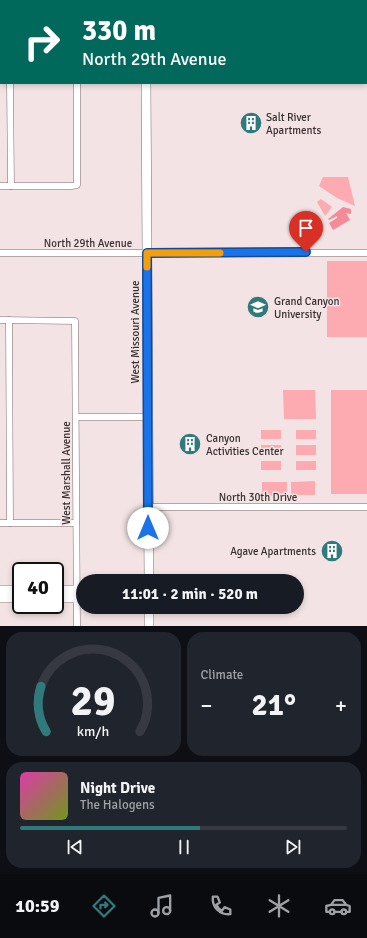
<!DOCTYPE html>
<meta charset="utf-8">
<style>
body{margin:0;font-family:Signika,sans-serif;background:#20242c;color:#f1f3f6;height:100vh;display:flex;flex-direction:column;font-size:15px;white-space:nowrap}
*{box-sizing:border-box;margin:0}
p{font-size:13px;color:#9ea1a6}
.icon{flex:none;width:22px;height:22px;fill:none;stroke:currentColor;stroke-width:2;stroke-linecap:round;stroke-linejoin:round}
.map{position:relative;height:626px;overflow:hidden}
.details{display:flex;flex-direction:column;gap:6px;padding:6px;background:#0d0f14;flex:1}
.details>*{flex:none}
.banner{position:absolute;left:0px;top:0px;width:367px;height:84px;box-shadow:0 2px 6px #0003;background:#00695c;color:#fff;overflow:hidden}
.speed{position:absolute;left:12px;top:562px;display:flex;gap:8px;font-size:20px;font-weight:700;text-align:center}
.speed>*{display:grid;place-content:center;width:52px;height:52px;border-radius:50%;background:#171b24;box-shadow:0 2px 6px #0003;line-height:1}
.speed .limit{border:2px solid #111;border-radius:6px;background:#fff;color:#111}
.pin{position:absolute;display:grid;place-items:center;width:34px;height:34px;color:#fff;margin:-41px -17px;border-radius:50% 50% 50% 0;rotate:-45deg;box-shadow:0 0 4px #0007}
.pin .icon{rotate:45deg}
.me{position:absolute;width:44px;margin:-22px;rotate:0deg;stroke-linejoin:round;filter:drop-shadow(0 0 3px #0008)}
.turn{display:flex;align-items:center;gap:14px;height:84px;padding:0 16px;font-size:18px}
.turn .icon{width:52px;height:52px;stroke-width:2.5}
.turn b{display:block;font-size:28px;line-height:34px}
.big{font-size:30px;font-weight:700;line-height:1.1}
.details .widget{flex:1;display:flex;flex-direction:column;justify-content:center;gap:6px;min-width:0;padding:0 14px;border-radius:16px;background:#20242c}
.details .dial{align-items:center;gap:0}
.dial svg{height:104px;overflow:visible;fill:none;stroke:#363941;stroke-width:7;stroke-linecap:round;text-anchor:middle}
.dial text{fill:#f1f3f6;stroke:none}
.song{display:flex;align-items:center;gap:12px}
.cover{width:48px;height:48px;border-radius:6px;background:linear-gradient(135deg,hsl(320 70% 55%),hsl(80 70% 35%))}
.played{height:4px;border-radius:2px;background:linear-gradient(90deg,#317a7c 55%,#363941 55%)}
.keys{display:flex;justify-content:space-around;direction:ltr}
.heat{display:flex;justify-content:space-between;align-items:center;font-size:22px;direction:ltr}
.details .tiles{flex:1;display:grid;gap:6px;grid-template-columns:1fr 1fr}
.widget:last-child{grid-column:span 2}
.trip{position:absolute;left:76px;top:574px;width:228px;height:40px;border-radius:20px;background:#171b24;box-shadow:0 2px 6px #0003;font-weight:700;line-height:40px;text-align:center}
.dock{display:flex;height:64px;justify-content:space-around;align-items:center;background:#090b0e;color:#9ea1a6}
.dock .icon{width:28px;height:28px}
.dock .on{color:#317a7c}
.dock b{font-size:18px;color:#f1f3f6}
.map>svg:first-child{display:block}
.green{fill:#fdaab1}
.water{fill:#f48b96}
.lines{fill:none;stroke-linecap:round;stroke-linejoin:round}
.street-casing{stroke:#7a6c6d;stroke-width:7}
.secondary-casing{stroke:#7a6c6d;stroke-width:10}
.street{stroke:#fff;stroke-width:6}
.secondary{stroke:#fff;stroke-width:9}
.route-casing{stroke:#114b97;stroke-width:10}
.route{stroke:#1a73e8;stroke-width:7}
.slow{stroke:#f59e0b;stroke-width:7}
.labels{text-anchor:middle;stroke-width:3;stroke-linejoin:round;paint-order:stroke}
.poi-label{font-size:11px;fill:#373132;stroke:#f3e3e4;text-anchor:start}
.street-label{font-size:11px;fill:#373132;stroke:#f3e3e4}
</style>
<div class="map">
<svg width="367" height="626" viewBox="0 0 367 626">
<rect width="100%" height="100%" fill="#f3e3e4"/>
<!-- green -->
<g class="green">
<path d="M 323,177 L 348,177 L 355,206 L 337,198 L 319,186 Z"/>
<path d="M 321,199 L 332,207 L 325,216 L 317,202 Z"/>
<rect x="327" y="261" width="40" height="76"/>
<path d="M 283,390 L 315,390 L 316,419 L 284,419 Z"/>
<rect x="331" y="390" width="36" height="104"/>
<rect x="261" y="430" width="20" height="9"/>
<rect x="296" y="430" width="20" height="9"/>
<path d="M 261,445 L 281,445 L 281,454 L 261,455 Z"/>
<rect x="296" y="445" width="20" height="10"/>
<rect x="261" y="461" width="20" height="9"/>
<rect x="296" y="461" width="20" height="9"/>
<path d="M 315,481 L 315,495 L 291,495 L 291,482 Z"/>
<path d="M 262,482 L 287,482 L 287,495 L 262,496 Z"/>
</g>
<!-- water -->
<path class="water" d="M 343,207 L 351,209 L 351,214 L 346,213 L 350,220 L 333,230 L 329,223 L 337,218 L 337,216 L 329,220 L 328,219 Z"/>
<g class="lines">
<!-- street casing -->
<g class="street-casing">
<g id="street">
<path d="M 10,0 L 10,1"/>
<path d="M 77,0 L 77,1"/>
<path d="M 10,83 L 11,186"/>
<path d="M 0,186 L 72,186 L 77,185 L 77,83"/>
<path d="M 0,253 L 367,253"/>
<path d="M 0,320 L 75,321 L 77,626"/>
<path d="M 9,320 L 10,523"/>
<path d="M 76,417 L 148,417"/>
<path d="M 148,507 L 367,507"/>
<path d="M 0,523 L 76,523"/>
</g>
</g>
<!-- secondary casing -->
<g class="secondary-casing">
<g id="secondary">
<path d="M 145,0 L 145,1"/>
<path d="M 146,83 L 149,581"/>
<path d="M 0,590 L 21,590"/>
<path d="M 55,590 L 83,590"/>
<path d="M 0,598 L 21,598"/>
<path d="M 55,598 L 83,598"/>
<path d="M 149,607 L 149,626"/>
</g>
</g>
<!-- street -->
<use href="#street" class="street"/>
<!-- secondary -->
<use href="#secondary" class="secondary"/>
</g>
<g class="lines">
<!-- route casing -->
<g class="route-casing">
<path id="route" d="M 148,528 L 147,253 L 306,252"/>
</g>
<!-- route -->
<use href="#route" class="route"/>
<!-- slow -->
<path class="slow" d="M 147,267 L 147,253 L 220,253"/>
</g>
<!-- icons -->
<defs>
<g id="building-disc" transform="scale(1.15)"><circle r="9.5" fill="#317a7c" stroke="#f3e3e4"/><path d="M-4-6H4V6H1V3H-1V6H-4ZM-2.5-4.3h1.7v1.8h-1.7ZM.8-4.3h1.7v1.8H.8ZM-2.5-1h1.7V.8h-1.7ZM.8-1h1.7V.8H.8Z" fill="#fff"/></g>
<g id="university-disc" transform="scale(1.15)"><circle r="9.5" fill="#317a7c" stroke="#f3e3e4"/><path d="M0-5L7-2L0 1L-7-2ZM-4 1L0 2.5L4 1V4Q0 6-4 4Z" fill="#fff"/></g>
</defs>
<g fill-rule="evenodd">
<use href="#building-disc" x="251" y="123"/>
<use href="#university-disc" x="258" y="307"/>
<use href="#building-disc" x="190" y="444"/>
<use href="#building-disc" x="332" y="551"/>
</g>
<g class="labels">
<!-- poi labels -->
<g class="poi-label">
<text x="266" y="121">Salt River<tspan x="266" dy="13">Apartments</tspan></text>
<text x="274" y="305">Grand Canyon<tspan x="274" dy="13">University</tspan></text>
<text x="206" y="442">Canyon<tspan x="206" dy="13">Activities Center</tspan></text>
<text x="316" y="555" text-anchor="end">Agave Apartments</text>
</g>
<!-- street labels -->
<g class="street-label">
<text x="88" y="247">North 29th Avenue</text>
<text transform="translate(135 332) rotate(-90)" y="4">West Missouri Avenue</text>
<text transform="translate(66 473) rotate(-90)" y="4">West Marshall Avenue</text>
<text x="258" y="501">North 30th Drive</text>
</g>
</g>
</svg>
<div class="speed"><div class="limit">40</div></div>
<div class="pin" style="left:306px;top:252px;background:#d93025"><svg class="icon" aria-label="arrive" viewBox="0 0 24 24"><path d="M6 21V4h12l-3 4 3 4H6"/></svg></div>
<svg class="me" style="left:148px;top:528px" viewBox="-20 -20 40 40"><circle r="19" fill="#fff"/><path d="M0-13L10 11 0 6-10 11z" fill="#1a73e8"/></svg>
<div class="trip">11:01 · 2 min · 520 m</div>
<div class="banner">
<div class="turn"><svg class="icon" aria-label="right" viewBox="0 0 24 24"><path d="M7 20v-9h11M14 6l5 5-5 5"/></svg><div><b>330 m</b>North 29th Avenue</div></div>
</div>
</div>
<section class="details">
<div class="tiles">
<div class="widget dial"><svg viewBox="0 0 100 80">
<path d="M14 69A42 42 0 1 1 86 69"/>
<path d="M14 69A42 42 0 0 1 10 34" stroke="#317a7c"/>
<text x="50" y="56" font-size="32" font-weight="700">29</text>
<text x="50" y="72" font-size="11">km/h</text>
</svg></div>
<div class="widget"><p>Climate</p>
<div class="heat"><a>−</a><b class="big">21°</b><a>+</a></div>
</div>
<div class="widget">
<div class="song"><i class="cover"></i><div><b>Night Drive</b><p>The Halogens</p></div></div>
<div class="played"></div>
<div class="keys"><svg class="icon" aria-label="previous" viewBox="0 0 24 24"><path d="M18 5L8 12l10 7zM5 5v14"/></svg><svg class="icon" aria-label="pause" viewBox="0 0 24 24"><path d="M8 5v14M16 5v14"/></svg><svg class="icon" aria-label="next" viewBox="0 0 24 24"><path d="M6 5l10 7-10 7zM19 5v14"/></svg></div>
</div>
</div>
</section>
<nav class="dock">
<b>10:59</b>
<svg class="icon on" aria-label="directions" viewBox="0 0 24 24"><path d="M12 3l9 9-9 9-9-9zM9 14v-3h6M13 9l2 2-2 2"/></svg>
<svg class="icon" aria-label="music" viewBox="0 0 24 24"><path d="M9 18V5l10-2v13"/><circle cx="6" cy="18" r="3"/><circle cx="16" cy="16" r="3"/></svg>
<svg class="icon" aria-label="phone" viewBox="0 0 24 24"><path d="M5 4h4l2 5-3 2q2 4 5 5l2-3 5 2v4C11 20 4 13 5 4z"/></svg>
<svg class="icon" aria-label="climate" viewBox="0 0 24 24"><path d="M12 3v18M4 7l16 10M4 17L20 7"/></svg>
<svg class="icon" aria-label="car" viewBox="0 0 24 24"><path d="M5 17H2v-5l4-1 3-4h7l3 4 3 1v5h-3M9 17h6M6 11h13"/><circle cx="7" cy="17" r="2"/><circle cx="17" cy="17" r="2"/></svg>
</nav>
